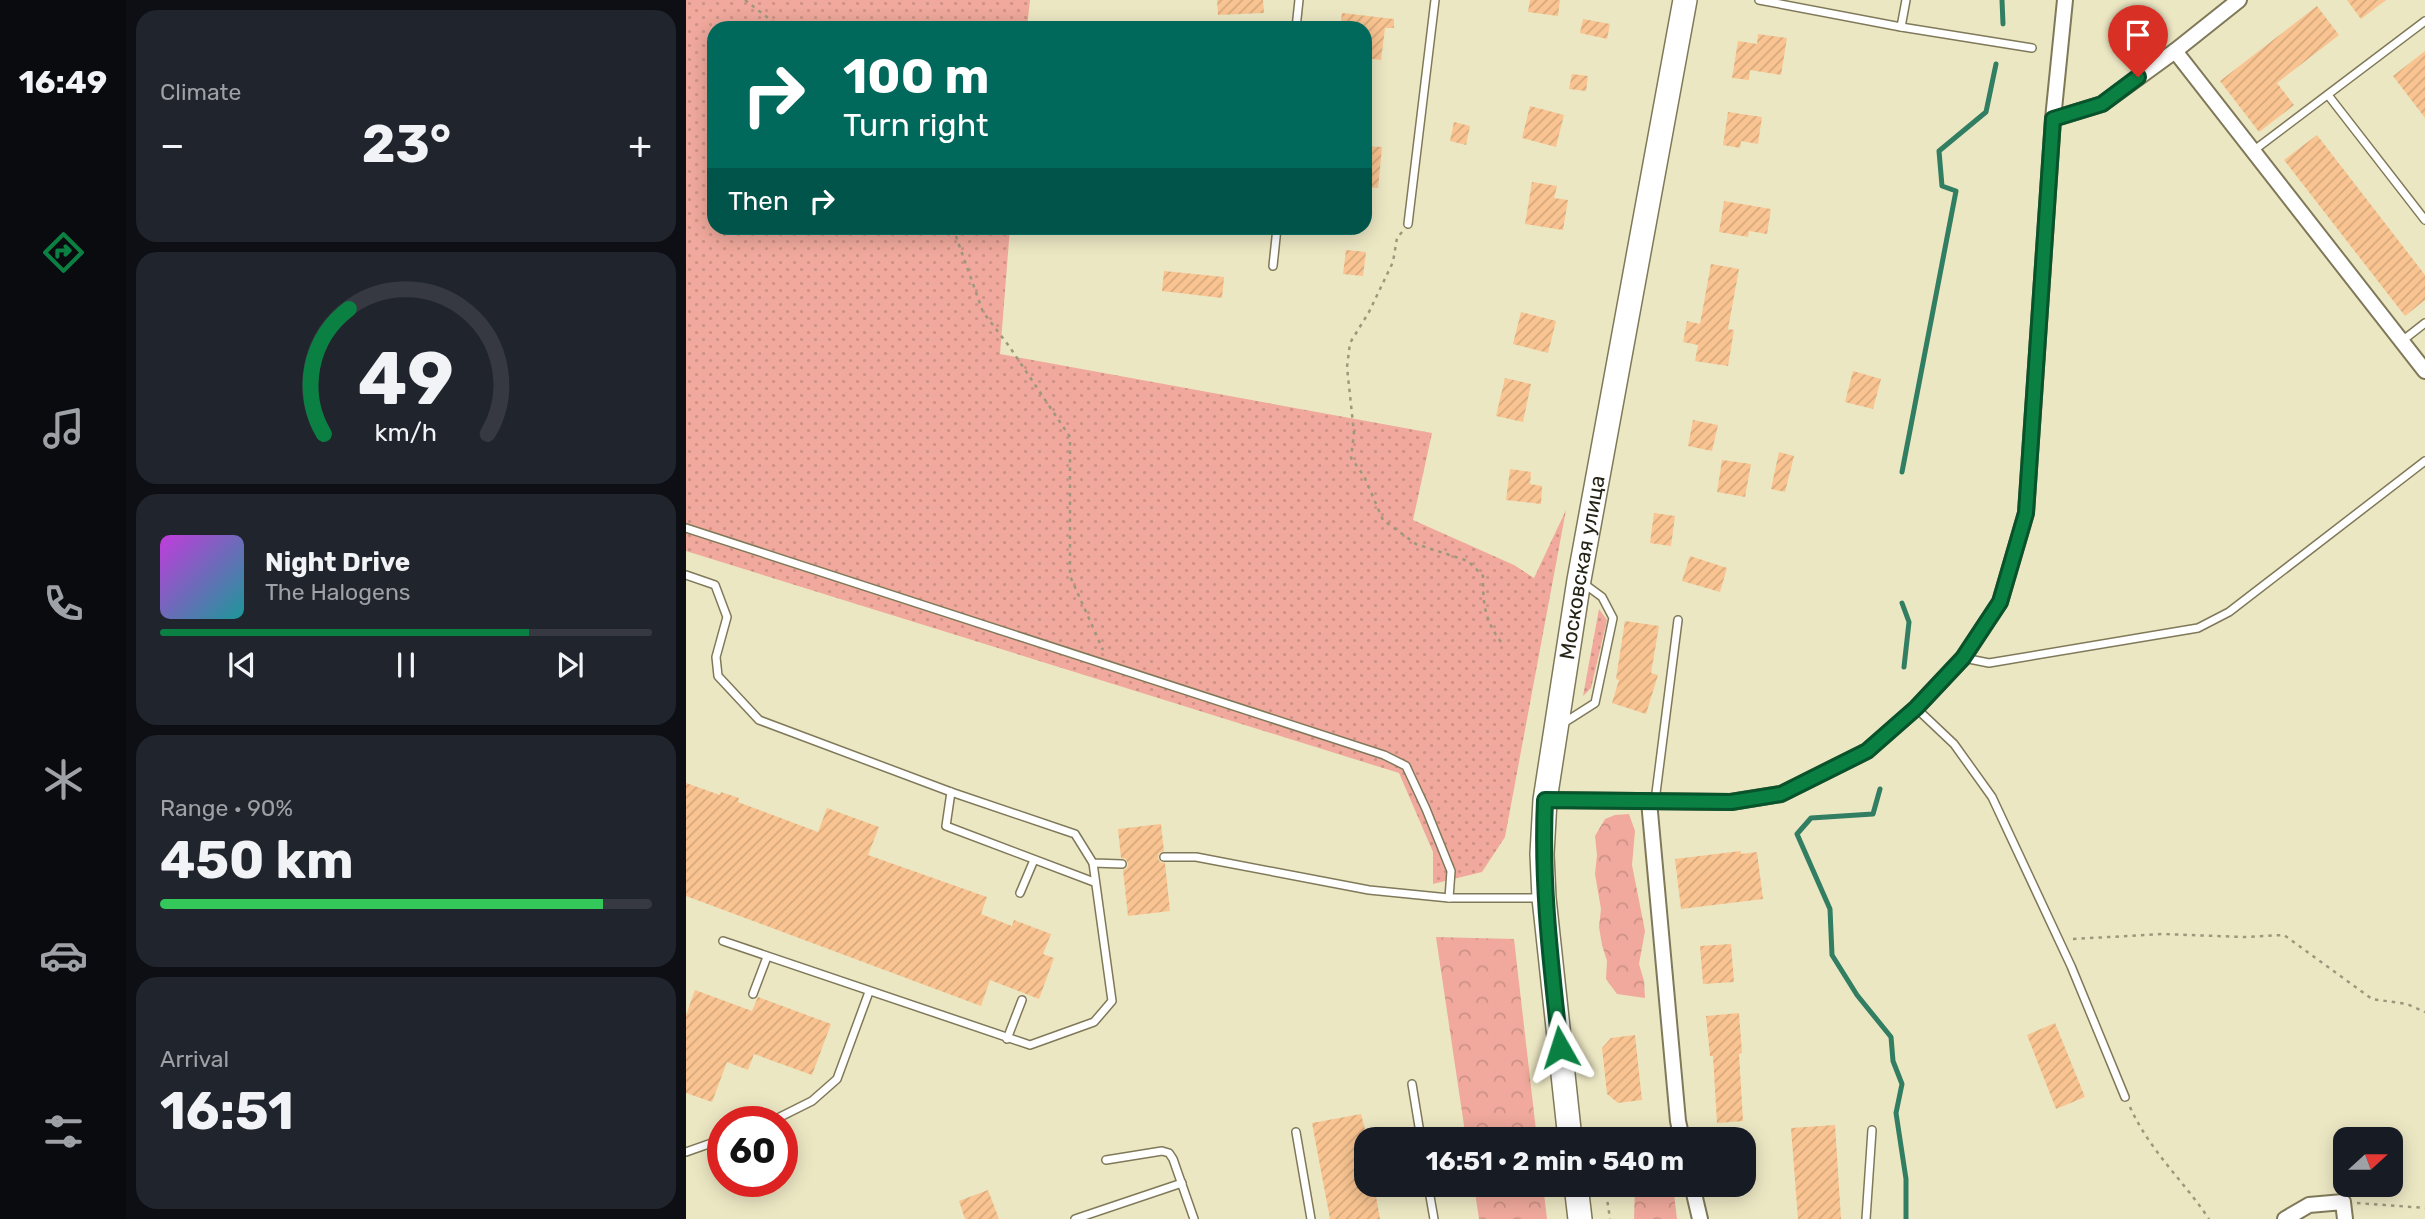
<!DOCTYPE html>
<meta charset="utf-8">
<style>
body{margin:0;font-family:Rubik,sans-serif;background:#20242c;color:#f1f3f6;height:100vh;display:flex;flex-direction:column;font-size:26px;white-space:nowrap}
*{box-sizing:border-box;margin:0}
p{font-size:23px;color:#9ea1a6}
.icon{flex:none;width:38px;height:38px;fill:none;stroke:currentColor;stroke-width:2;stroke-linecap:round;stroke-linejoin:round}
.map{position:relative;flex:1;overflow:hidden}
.drawer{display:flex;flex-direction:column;gap:10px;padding:10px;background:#0d0f14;width:560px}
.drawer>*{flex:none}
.guide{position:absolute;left:21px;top:21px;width:665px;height:214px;border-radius:21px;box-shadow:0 4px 18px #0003;background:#00695c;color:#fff;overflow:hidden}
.needle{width:46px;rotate:69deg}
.buttons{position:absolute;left:1647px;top:1127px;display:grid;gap:14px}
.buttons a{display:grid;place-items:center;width:70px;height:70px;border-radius:14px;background:#171b24;box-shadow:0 4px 18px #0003;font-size:35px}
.speed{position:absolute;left:21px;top:1106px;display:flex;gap:14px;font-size:35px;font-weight:700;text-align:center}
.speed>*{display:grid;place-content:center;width:91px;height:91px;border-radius:50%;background:#171b24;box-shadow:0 4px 18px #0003;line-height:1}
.speed .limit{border:10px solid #d22;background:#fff;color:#111}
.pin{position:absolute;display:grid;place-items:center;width:60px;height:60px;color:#fff;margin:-72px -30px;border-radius:50% 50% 50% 0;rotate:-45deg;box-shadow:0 0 7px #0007}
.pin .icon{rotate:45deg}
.me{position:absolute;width:77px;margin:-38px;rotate:354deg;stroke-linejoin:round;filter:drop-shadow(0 0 5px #0008)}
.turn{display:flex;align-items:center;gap:24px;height:147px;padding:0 21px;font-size:32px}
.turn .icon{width:91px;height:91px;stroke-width:2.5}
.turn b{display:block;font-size:49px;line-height:60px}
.then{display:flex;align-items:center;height:66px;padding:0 21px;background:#0003;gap:14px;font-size:26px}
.big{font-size:52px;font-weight:700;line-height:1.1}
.drawer .tile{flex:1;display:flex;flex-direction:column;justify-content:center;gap:10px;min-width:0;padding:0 24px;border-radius:21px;background:#20242c}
.drawer .dial{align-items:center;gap:0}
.dial svg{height:182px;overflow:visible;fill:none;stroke:#363941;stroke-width:7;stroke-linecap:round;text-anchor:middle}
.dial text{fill:#f1f3f6;stroke:none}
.song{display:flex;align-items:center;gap:21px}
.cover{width:84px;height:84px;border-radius:10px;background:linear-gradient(135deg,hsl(290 70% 55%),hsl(180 70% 35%))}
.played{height:7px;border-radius:4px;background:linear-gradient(90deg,#0b8043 75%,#363941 75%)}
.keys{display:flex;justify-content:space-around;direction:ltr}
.heat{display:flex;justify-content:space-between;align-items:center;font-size:38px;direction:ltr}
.charge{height:10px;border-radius:5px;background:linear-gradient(90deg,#34c759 90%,#363941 0)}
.trip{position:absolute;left:668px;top:1127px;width:402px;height:70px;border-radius:21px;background:#171b24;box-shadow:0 4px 18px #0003;font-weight:700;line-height:70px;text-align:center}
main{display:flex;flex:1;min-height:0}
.dock{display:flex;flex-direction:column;width:126px;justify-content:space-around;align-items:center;background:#090b0e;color:#9ea1a6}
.dock .icon{width:49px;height:49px}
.dock .on{color:#0b8043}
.dock b{font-size:32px;color:#f1f3f6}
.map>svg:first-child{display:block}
.green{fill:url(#green-dots)}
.forest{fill:url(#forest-crowns)}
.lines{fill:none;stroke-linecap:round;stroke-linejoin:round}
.stream{stroke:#317e62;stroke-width:5}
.building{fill:url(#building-hatch)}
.service-casing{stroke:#7f7959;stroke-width:10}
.minor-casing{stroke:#7f7959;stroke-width:18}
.primary-casing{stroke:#7f7959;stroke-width:26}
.path{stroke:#9c987d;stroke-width:2.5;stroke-dasharray:3.5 5;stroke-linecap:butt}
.service{stroke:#fff;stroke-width:7}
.minor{stroke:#fff;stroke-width:14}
.primary{stroke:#fff;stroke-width:23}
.route-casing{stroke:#07532c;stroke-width:18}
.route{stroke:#0b8043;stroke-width:12}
.labels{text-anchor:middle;stroke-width:6;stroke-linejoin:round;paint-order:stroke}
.street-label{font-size:21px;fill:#262417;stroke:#ece7c3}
</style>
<main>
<nav class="dock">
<b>16:49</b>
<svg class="icon on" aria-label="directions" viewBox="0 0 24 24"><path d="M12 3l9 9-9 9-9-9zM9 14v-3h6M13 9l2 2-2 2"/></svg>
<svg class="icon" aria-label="music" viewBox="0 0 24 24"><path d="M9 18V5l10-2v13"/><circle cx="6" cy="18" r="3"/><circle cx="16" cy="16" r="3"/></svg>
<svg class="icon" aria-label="phone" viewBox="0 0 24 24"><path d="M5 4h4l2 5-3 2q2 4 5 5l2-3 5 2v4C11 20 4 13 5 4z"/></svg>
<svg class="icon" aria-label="climate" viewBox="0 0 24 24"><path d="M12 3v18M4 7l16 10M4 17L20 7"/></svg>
<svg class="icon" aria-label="car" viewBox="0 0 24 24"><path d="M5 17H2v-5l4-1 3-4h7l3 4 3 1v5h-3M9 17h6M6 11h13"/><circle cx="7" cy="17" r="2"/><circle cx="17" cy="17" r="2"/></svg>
<svg class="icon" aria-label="filters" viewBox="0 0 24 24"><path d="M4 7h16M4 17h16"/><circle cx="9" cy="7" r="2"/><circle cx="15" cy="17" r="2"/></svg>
</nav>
<section class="drawer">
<div class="tile"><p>Climate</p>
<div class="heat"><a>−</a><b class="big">23°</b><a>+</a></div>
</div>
<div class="tile dial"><svg viewBox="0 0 100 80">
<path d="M14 69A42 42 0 1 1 86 69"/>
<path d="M14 69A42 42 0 0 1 25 14" stroke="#0b8043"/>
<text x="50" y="56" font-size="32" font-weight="700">49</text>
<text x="50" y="72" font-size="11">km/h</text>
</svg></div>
<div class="tile">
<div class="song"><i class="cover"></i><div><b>Night Drive</b><p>The Halogens</p></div></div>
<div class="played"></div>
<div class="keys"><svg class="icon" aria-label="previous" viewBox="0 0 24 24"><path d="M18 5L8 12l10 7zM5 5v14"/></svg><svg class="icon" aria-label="pause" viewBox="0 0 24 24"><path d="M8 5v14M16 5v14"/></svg><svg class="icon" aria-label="next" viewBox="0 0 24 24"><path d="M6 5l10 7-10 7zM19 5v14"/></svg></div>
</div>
<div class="tile"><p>Range · 90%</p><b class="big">450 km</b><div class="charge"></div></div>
<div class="tile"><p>Arrival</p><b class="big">16:51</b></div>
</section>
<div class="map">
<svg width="1739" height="1219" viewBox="0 0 1739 1219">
<defs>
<pattern id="green-dots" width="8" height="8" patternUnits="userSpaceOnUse" patternTransform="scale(1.75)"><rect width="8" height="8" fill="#f0a99c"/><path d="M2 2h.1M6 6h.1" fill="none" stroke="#ce9186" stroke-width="1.8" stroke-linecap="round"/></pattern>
<pattern id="forest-crowns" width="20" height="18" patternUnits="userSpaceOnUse" patternTransform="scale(1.75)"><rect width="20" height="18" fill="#f0a99c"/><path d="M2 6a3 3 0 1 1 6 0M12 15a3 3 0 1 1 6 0" fill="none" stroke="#ce9186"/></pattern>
<pattern id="building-hatch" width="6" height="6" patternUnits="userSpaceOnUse" patternTransform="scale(1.75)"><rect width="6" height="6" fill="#f9c491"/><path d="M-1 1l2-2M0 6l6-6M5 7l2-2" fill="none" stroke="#d5a87c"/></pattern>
</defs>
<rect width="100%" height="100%" fill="#ece7c3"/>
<!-- green -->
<g class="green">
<path d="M 0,0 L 344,0 L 341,28 L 28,28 L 28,228 L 324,228 L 314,354 L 746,433 L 727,520 L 828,565 L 848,578 L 880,510 L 819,837 L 796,872 L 747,884 L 747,852 L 713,773 L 0,551 Z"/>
<path d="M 913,609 L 921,620 L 905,688 L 897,696 Z"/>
</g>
<!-- forest -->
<g class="forest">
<path d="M 943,814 L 949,831 L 946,865 L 959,931 L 953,964 L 958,981 L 959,998 L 931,994 L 920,979 L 921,961 L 916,945 L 913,927 L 915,909 L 909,874 L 911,855 L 909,836 L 919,819 L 929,815 Z"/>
<path d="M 750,937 L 828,939 L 851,1139 L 780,1139 Z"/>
<path d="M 788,1185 L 857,1185 L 861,1219 L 793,1219 Z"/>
<path d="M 954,1185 L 972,1186 L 988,1194 L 991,1219 L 948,1219 L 949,1189 Z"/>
</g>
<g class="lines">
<!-- stream -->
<g class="stream">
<path d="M 1316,0 L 1317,24"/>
<path d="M 1216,472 L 1270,191 L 1256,186 L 1253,151 L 1300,112 L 1310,64"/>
<path d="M 1216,603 L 1223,622 L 1218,667"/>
<path d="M 1194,789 L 1187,814 L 1125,818 L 1111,834 L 1144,909 L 1146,955 L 1171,995 L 1205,1037 L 1207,1061 L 1216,1084 L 1210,1113 L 1220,1179 L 1220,1219"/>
</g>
</g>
<!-- building -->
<g class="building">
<path d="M 531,0 L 577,0 L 578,13 L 532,15 Z"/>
<path d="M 844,0 L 874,0 L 872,16 L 842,12 Z"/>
<path d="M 1661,0 L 1700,0 L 1675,19 Z"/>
<path d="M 1631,6 L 1653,35 L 1591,83 L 1608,105 L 1573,132 L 1534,81 Z"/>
<path d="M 656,13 L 708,19 L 708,28 L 699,28 L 695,60 L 679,58 L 679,28 L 654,28 Z"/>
<path d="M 897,19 L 924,24 L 921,39 L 894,33 Z"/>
<path d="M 1072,34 L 1101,38 L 1095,75 L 1064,70 L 1063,80 L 1046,78 L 1052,41 L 1071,44 Z"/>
<path d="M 1739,51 L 1739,118 L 1707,76 Z"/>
<path d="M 886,74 L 902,76 L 900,91 L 883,89 Z"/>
<path d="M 844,106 L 878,115 L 870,147 L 836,138 Z"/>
<path d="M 1042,112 L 1076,117 L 1072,144 L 1055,141 L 1054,148 L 1037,145 Z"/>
<path d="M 768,122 L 784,126 L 780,145 L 764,141 Z"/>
<path d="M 1631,135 L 1739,275 L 1739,300 L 1719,316 L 1598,160 Z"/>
<path d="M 679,146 L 696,147 L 692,188 L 679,187 Z"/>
<path d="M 846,182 L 871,186 L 868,198 L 882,200 L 877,230 L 839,224 Z"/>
<path d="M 1038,201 L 1085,209 L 1081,234 L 1063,231 L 1062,237 L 1033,232 Z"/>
<path d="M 660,250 L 680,252 L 677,276 L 657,274 Z"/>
<path d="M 1025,264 L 1053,269 L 1042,329 L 1048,330 L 1042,366 L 1009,361 L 1012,345 L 997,342 L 1001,321 L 1014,324 Z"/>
<path d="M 478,271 L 538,277 L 536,298 L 476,291 Z"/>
<path d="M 835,312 L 870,321 L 862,353 L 827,344 Z"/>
<path d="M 1167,371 L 1195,379 L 1187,409 L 1159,402 Z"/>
<path d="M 819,378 L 845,384 L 837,422 L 810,416 Z"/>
<path d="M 1007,420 L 1032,425 L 1026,451 L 1002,446 Z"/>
<path d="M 1093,452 L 1108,456 L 1099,492 L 1085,489 Z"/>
<path d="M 1036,460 L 1065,464 L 1059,497 L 1031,492 Z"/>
<path d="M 824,469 L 845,472 L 844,484 L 856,486 L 855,504 L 820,500 Z"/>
<path d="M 968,513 L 989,516 L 985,546 L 964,543 Z"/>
<path d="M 1004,556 L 1041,568 L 1034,592 L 996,581 Z"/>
<path d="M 939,621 L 973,626 L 965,673 L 972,675 L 960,714 L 926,703 L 933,680 L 930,679 Z"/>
<path d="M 0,783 L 34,795 L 35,792 L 53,798 L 52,802 L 132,832 L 141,808 L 193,827 L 182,855 L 301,897 L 295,914 L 326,926 L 328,920 L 365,934 L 357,954 L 368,958 L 353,999 L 304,980 L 295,1006 L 0,896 Z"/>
<path d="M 475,824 L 478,851 L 473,853 L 472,858 L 474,862 L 479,863 L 484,911 L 442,916 L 437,870 L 441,868 L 442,864 L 440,859 L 435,858 L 432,829 Z"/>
<path d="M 1055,851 L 1055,854 L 1071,852 L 1077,899 L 995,909 L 989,859 Z"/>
<path d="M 1045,944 L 1048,982 L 1017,984 L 1014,946 Z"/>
<path d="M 9,990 L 66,1011 L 72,997 L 145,1024 L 126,1075 L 68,1054 L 62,1070 L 41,1062 L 26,1102 L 0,1093 L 0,1015 Z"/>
<path d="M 1053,1013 L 1056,1053 L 1053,1054 L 1057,1121 L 1031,1123 L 1027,1056 L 1024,1056 L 1020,1016 Z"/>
<path d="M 1369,1023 L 1399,1097 L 1370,1109 L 1341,1035 Z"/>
<path d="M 949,1035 L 956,1100 L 932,1103 L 921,1094 L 916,1048 L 925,1038 Z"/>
<path d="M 675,1114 L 681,1137 L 681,1185 L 688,1185 L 694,1219 L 644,1219 L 626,1123 Z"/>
<path d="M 1149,1125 L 1155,1219 L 1112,1219 L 1105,1128 Z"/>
<path d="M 302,1190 L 313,1219 L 279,1219 L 273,1201 Z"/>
</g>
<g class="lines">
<!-- service casing -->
<g class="service-casing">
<g id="service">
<path d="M 1073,0 L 1215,27 L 1220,0"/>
<path d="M 1215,27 L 1346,48"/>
<path d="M 610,28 L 613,0"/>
<path d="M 1642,95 L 1739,220"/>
<path d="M 1567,151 L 1739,21"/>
<path d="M 722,224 L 749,0"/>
<path d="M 587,266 L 591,228"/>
<path d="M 1716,341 L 1739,323"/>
<path d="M 0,528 L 698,755 L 720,766 L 740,809 L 765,871 L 763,898"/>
<path d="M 0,575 L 29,585 L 41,617 L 30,657 L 32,676 L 73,720 L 265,792 L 389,834 L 407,863 L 436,864"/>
<path d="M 1278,658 L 1303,663 L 1512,628 L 1543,612 L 1739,461"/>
<path d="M 1230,708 L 1268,744 L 1306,797 L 1385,966 L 1439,1097"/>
<path d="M 876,724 L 909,703 L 927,618 L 916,597 L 897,583"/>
<path d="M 265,792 L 260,826 L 408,882"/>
<path d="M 969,801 L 992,620"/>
<path d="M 478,857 L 510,857 L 683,890 L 763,898 L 854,898"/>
<path d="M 334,893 L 348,860"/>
<path d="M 37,941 L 344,1045 L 408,1022 L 426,1001 L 407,863"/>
<path d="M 67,994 L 81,957"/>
<path d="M 321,1039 L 336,1000"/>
<path d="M 726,1084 L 735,1139"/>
<path d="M 84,1122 L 126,1101 L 151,1079 L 183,992"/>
<path d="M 610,1132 L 625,1219"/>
<path d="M 0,1152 L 37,1139"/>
<path d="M 420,1160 L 476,1151 L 483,1153 L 487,1159 L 508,1219"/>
<path d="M 742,1185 L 748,1219"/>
<path d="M 389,1219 L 496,1183"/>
<path d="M 1180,1219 L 1186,1130"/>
</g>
</g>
<!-- minor casing -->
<g class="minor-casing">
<g id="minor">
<path d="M 1489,51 L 1739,371"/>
<path d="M 1367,119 L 1416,104 L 1489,51 L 1553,0"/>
<path d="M 859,800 L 1045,802 L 1095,794 L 1181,751 L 1230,708 L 1277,658 L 1314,602 L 1340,513 L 1367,119 L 1379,0"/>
<path d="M 963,801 L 992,1121 L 996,1139"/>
<path d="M 1006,1185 L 1014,1219"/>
<path d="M 1599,1219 L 1623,1205 L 1657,1202 L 1659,1219"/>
</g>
</g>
<!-- primary casing -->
<g class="primary-casing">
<g id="primary">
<path id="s1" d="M 884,1139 L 858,898 L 856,854 L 859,800 L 893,580 L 999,0"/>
<path d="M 890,1185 L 894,1219"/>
</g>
</g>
<!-- path -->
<g class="path">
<path d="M 59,0 L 95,28"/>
<path d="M 267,228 L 297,312 L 323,346 L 384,437 L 384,576 L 417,650"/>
<path d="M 716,232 L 711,238 L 707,262 L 683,312 L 664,343 L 661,367 L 668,433 L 665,458 L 678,476 L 697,520 L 730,544 L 782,561 L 797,576 C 797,603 798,619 815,642"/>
<path d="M 1387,939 L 1477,934 L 1558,937 L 1598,935 L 1686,999 L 1721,1004 L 1739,1012"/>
<path d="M 1444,1107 C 1464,1151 1496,1179 1523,1219"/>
<path d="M 919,1185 L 924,1219"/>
<path d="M 1671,1203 L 1739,1208"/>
</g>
<!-- service -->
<use href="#service" class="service"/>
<!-- minor -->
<use href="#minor" class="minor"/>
<!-- primary -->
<use href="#primary" class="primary"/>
</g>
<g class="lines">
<!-- route casing -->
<g class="route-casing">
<path id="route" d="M 874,1047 C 865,964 855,884 859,800 L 1045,802 L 1095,794 L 1181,751 L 1230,708 L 1277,658 L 1314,602 L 1340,513 L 1367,119 L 1416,104 L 1452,77"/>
</g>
<!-- route -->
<use href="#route" class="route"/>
</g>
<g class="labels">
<!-- street labels -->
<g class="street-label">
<text dy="7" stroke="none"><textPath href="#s1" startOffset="576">Московская улица</textPath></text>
</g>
</g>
</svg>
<div class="buttons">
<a><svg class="needle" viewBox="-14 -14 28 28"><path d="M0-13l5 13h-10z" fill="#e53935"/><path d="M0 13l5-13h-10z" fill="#9ea1a6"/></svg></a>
</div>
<div class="speed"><div class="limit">60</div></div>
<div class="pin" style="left:1452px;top:77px;background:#d93025"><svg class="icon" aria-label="arrive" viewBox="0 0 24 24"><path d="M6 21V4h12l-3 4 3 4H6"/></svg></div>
<svg class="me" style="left:874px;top:1047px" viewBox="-20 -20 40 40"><path d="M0-17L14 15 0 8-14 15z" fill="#0b8043" stroke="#fff" stroke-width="4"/></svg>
<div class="trip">16:51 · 2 min · 540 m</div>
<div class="guide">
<div class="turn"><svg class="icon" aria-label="right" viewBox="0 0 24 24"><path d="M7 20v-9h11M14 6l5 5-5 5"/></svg><div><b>100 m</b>Turn right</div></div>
<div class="then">Then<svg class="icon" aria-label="right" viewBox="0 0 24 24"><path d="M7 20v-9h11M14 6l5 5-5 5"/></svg></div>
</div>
</div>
</main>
